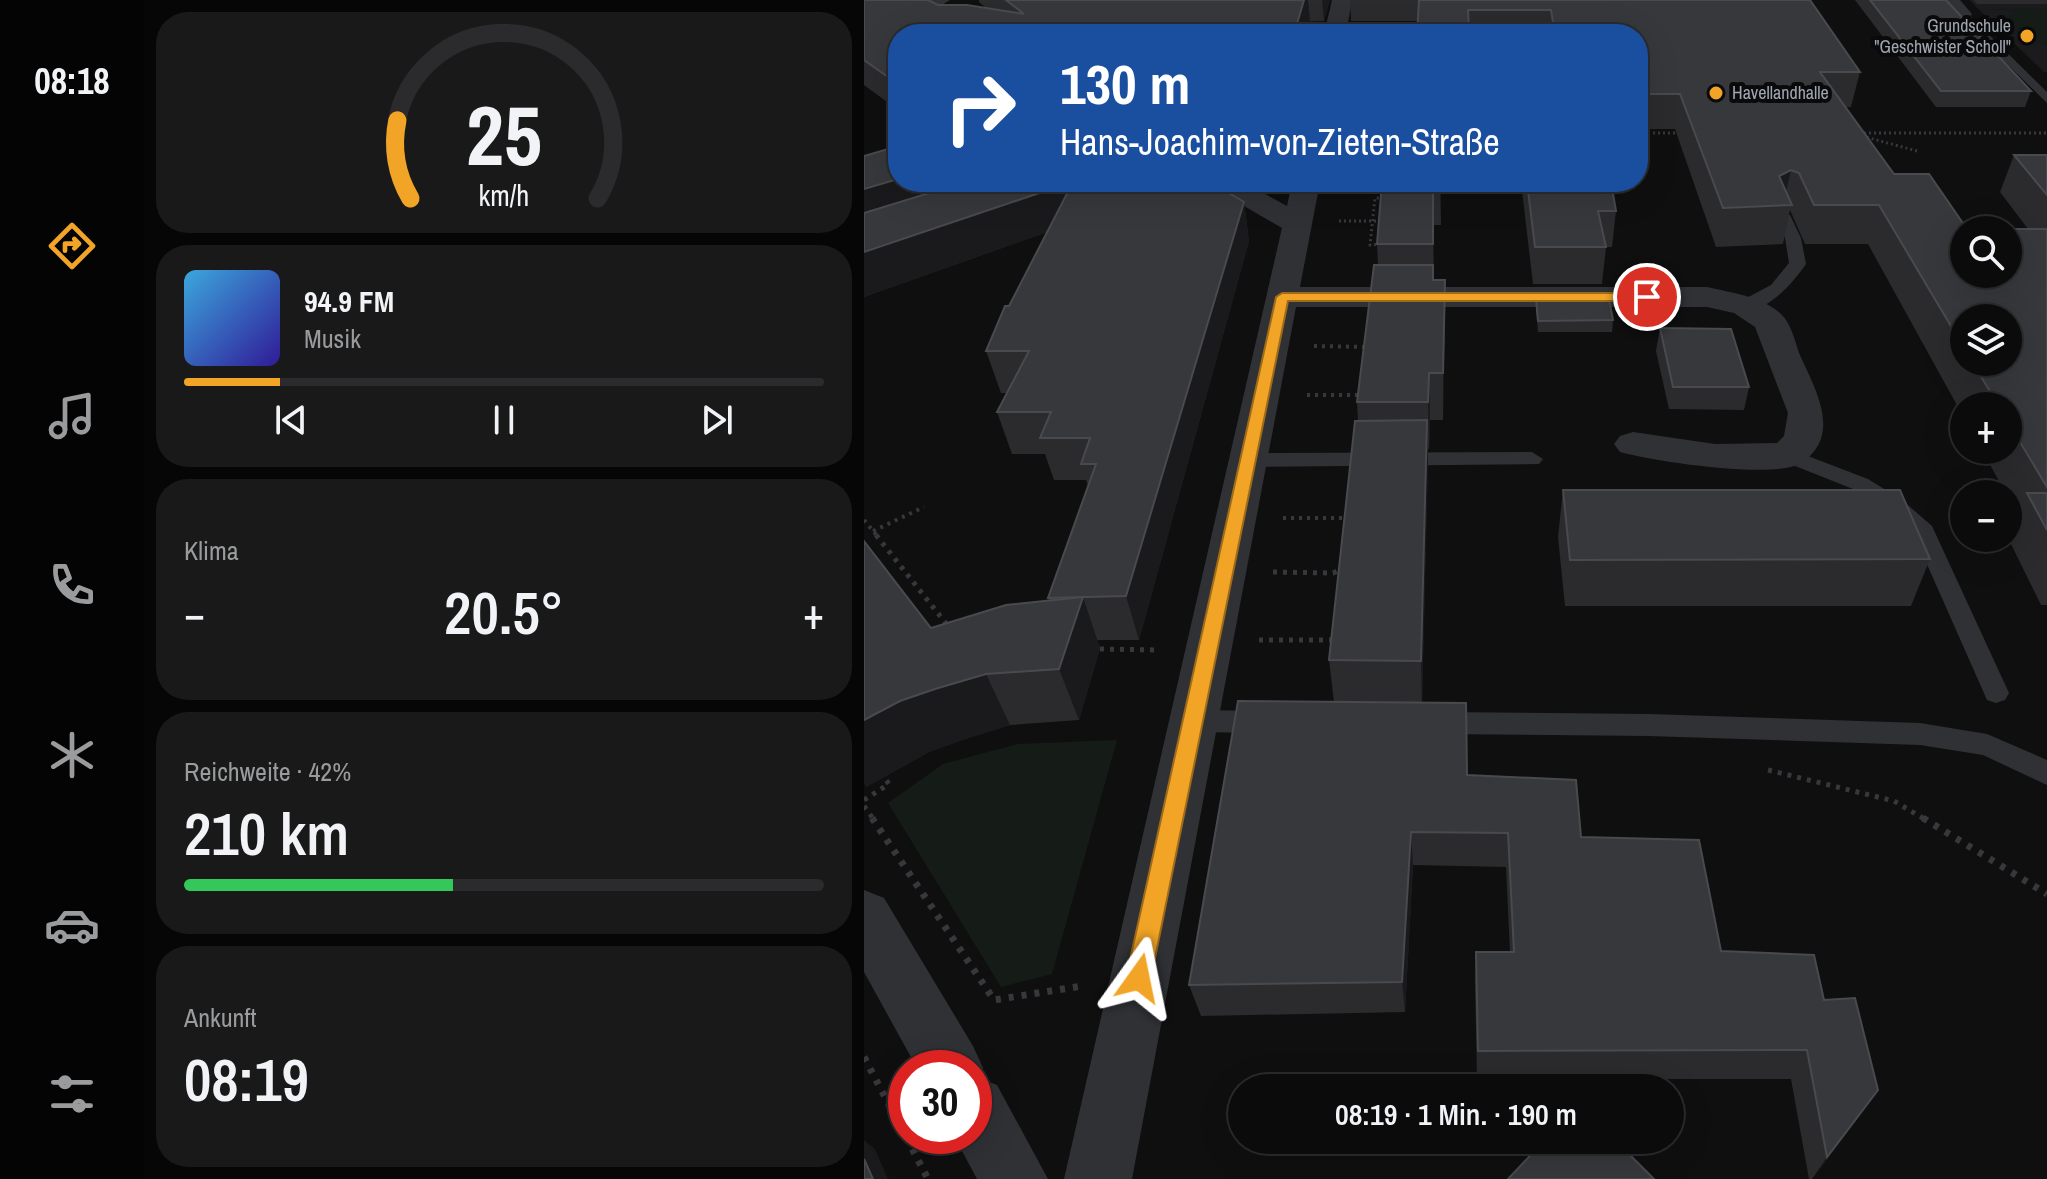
<!DOCTYPE html>
<html lang="de">
<meta charset="utf-8">
<style>
body{margin:0;font-family:"Archivo Narrow",sans-serif;background:#19191a;color:#f1f3f6;height:100vh;display:flex;flex-direction:column;font-size:30px;white-space:nowrap}
*{box-sizing:border-box;margin:0}
p{font-size:26px;color:#9a9b9d}
.icon{flex:none;width:44px;height:44px;fill:none;stroke:currentColor;stroke-width:2;stroke-linecap:round;stroke-linejoin:round}
.map{position:relative;flex:1;overflow:hidden}
.sheet{display:flex;flex-direction:column;gap:12px;padding:12px;background:#060607;width:720px}
.sheet>*{flex:none}
.guide{position:absolute;left:24px;top:24px;width:760px;height:168px;border-radius:32px;box-shadow:0 8px 32px #0002,0 0 0 2px #2b2b2d;background:#1a4fa0;color:#fff;overflow:hidden}
.controls{position:absolute;left:1086px;top:216px;display:grid;gap:16px}
.controls a{display:grid;place-items:center;width:72px;height:72px;border-radius:50%;background:#0b0b0c;box-shadow:0 8px 32px #0002,0 0 0 2px #2b2b2d;font-size:40px}
.speed{position:absolute;left:24px;top:1050px;display:flex;gap:16px;font-size:40px;font-weight:700;text-align:center}
.speed>*{display:grid;place-content:center;width:104px;height:104px;border-radius:50%;background:#0b0b0c;box-shadow:0 8px 32px #0002,0 0 0 2px #2b2b2d;line-height:1}
.speed .limit{border:12px solid #d22;background:#fff;color:#111}
.pin{position:absolute;display:grid;place-items:center;width:68px;height:68px;color:#fff;margin:-34px;border:4px solid #fff;border-radius:50%;box-shadow:0 2px 8px #0007}
.me{position:absolute;width:88px;margin:-44px;rotate:12deg;stroke-linejoin:round;filter:drop-shadow(0 0 6px #0008)}
.turn{display:flex;align-items:center;gap:28px;height:168px;padding:0 40px;font-size:36px}
.turn .icon{width:104px;height:104px;stroke-width:2.5}
.turn b{display:block;font-size:56px;line-height:68px}
.big{font-size:60px;font-weight:600;line-height:1.1}
.sheet .tile{flex:1;display:flex;flex-direction:column;justify-content:center;gap:12px;min-width:0;padding:0 28px;border-radius:32px;background:#19191a}
.sheet .dial{align-items:center;gap:0}
.dial svg{height:208px;overflow:visible;fill:none;stroke:#2b2b2d;stroke-width:7;stroke-linecap:round;text-anchor:middle}
.dial text{fill:#f1f3f6;stroke:none}
.song{display:flex;align-items:center;gap:24px}
.cover{width:96px;height:96px;border-radius:12px;background:linear-gradient(135deg,hsl(200 70% 55%),hsl(250 70% 35%))}
.played{height:8px;border-radius:4px;background:linear-gradient(90deg,#f1a426 15%,#2b2b2d 15%)}
.keys{display:flex;justify-content:space-around;direction:ltr}
.heat{display:flex;justify-content:space-between;align-items:center;font-size:44px;direction:ltr}
.charge{height:12px;border-radius:6px;background:linear-gradient(90deg,#34c759 42%,#2b2b2d 0)}
.trip{position:absolute;left:364px;top:1074px;width:456px;height:80px;border-radius:40px;background:#0b0b0c;box-shadow:0 8px 32px #0002,0 0 0 2px #2b2b2d;font-weight:600;line-height:80px;text-align:center}
main{display:flex;flex:1;min-height:0}
.menu{display:flex;flex-direction:column;width:144px;justify-content:space-around;align-items:center;background:#040405;color:#9a9b9d}
.menu .icon{width:56px;height:56px}
.menu .active{color:#f1a426}
.menu b{font-size:36px;color:#f1f3f6}
.map>svg:first-child{display:block}
.built{fill:#1b1b1d}
.green{fill:#151b16}
.lines{fill:none;stroke-linecap:round;stroke-linejoin:round}
.path-far3{stroke:#36383c;stroke-width:3;stroke-dasharray:2 3;stroke-linecap:butt}
.path-far2{stroke:#36383c;stroke-width:4;stroke-dasharray:3 5;stroke-linecap:butt}
.path-far1{stroke:#36383c;stroke-width:5;stroke-dasharray:4 6;stroke-linecap:butt}
.path{stroke:#36383c;stroke-width:7;stroke-dasharray:5 8;stroke-linecap:butt}
.service{fill:#303135;fill-rule:evenodd}
.minor{fill:#303135;fill-rule:evenodd}
.wall{fill:#2b2b2e;fill-rule:evenodd}
.shaded-wall{fill:#1a1a1c}
.building{fill:#37383c;stroke:#484a4e;stroke-width:2;fill-rule:evenodd}
.route{fill:#f1a426;stroke:#9d6b19;stroke-width:2}
.poi-dot{fill:#f1a426;stroke:#0a0a0b;stroke-width:3}
.labels{text-anchor:middle;stroke-width:8;stroke-linejoin:round;paint-order:stroke}
.far-poi-label{font-size:18px;fill:#a0a6b1;stroke:#0a0a0b;text-anchor:end}
</style>
<main>
<nav class="menu">
<b>08:18</b>
<svg class="icon active" aria-label="directions" viewBox="0 0 24 24"><path d="M12 3l9 9-9 9-9-9zM9 14v-3h6M13 9l2 2-2 2"/></svg>
<svg class="icon" aria-label="music" viewBox="0 0 24 24"><path d="M9 18V5l10-2v13"/><circle cx="6" cy="18" r="3"/><circle cx="16" cy="16" r="3"/></svg>
<svg class="icon" aria-label="phone" viewBox="0 0 24 24"><path d="M5 4h4l2 5-3 2q2 4 5 5l2-3 5 2v4C11 20 4 13 5 4z"/></svg>
<svg class="icon" aria-label="climate" viewBox="0 0 24 24"><path d="M12 3v18M4 7l16 10M4 17L20 7"/></svg>
<svg class="icon" aria-label="car" viewBox="0 0 24 24"><path d="M5 17H2v-5l4-1 3-4h7l3 4 3 1v5h-3M9 17h6M6 11h13"/><circle cx="7" cy="17" r="2"/><circle cx="17" cy="17" r="2"/></svg>
<svg class="icon" aria-label="filters" viewBox="0 0 24 24"><path d="M4 7h16M4 17h16"/><circle cx="9" cy="7" r="2"/><circle cx="15" cy="17" r="2"/></svg>
</nav>
<section class="sheet">
<div class="tile dial"><svg viewBox="0 0 100 80">
<path d="M14 69A42 42 0 1 1 86 69"/>
<path d="M14 69A42 42 0 0 1 9 39" stroke="#f1a426"/>
<text x="50" y="56" font-size="32" font-weight="700">25</text>
<text x="50" y="72" font-size="11">km/h</text>
</svg></div>
<div class="tile">
<div class="song"><i class="cover"></i><div><b>94.9 FM</b><p>Musik</p></div></div>
<div class="played"></div>
<div class="keys"><svg class="icon" aria-label="previous" viewBox="0 0 24 24"><path d="M18 5L8 12l10 7zM5 5v14"/></svg><svg class="icon" aria-label="pause" viewBox="0 0 24 24"><path d="M8 5v14M16 5v14"/></svg><svg class="icon" aria-label="next" viewBox="0 0 24 24"><path d="M6 5l10 7-10 7zM19 5v14"/></svg></div>
</div>
<div class="tile"><p>Klima</p>
<div class="heat"><a>−</a><b class="big">20.5°</b><a>+</a></div>
</div>
<div class="tile"><p>Reichweite · 42%</p><b class="big">210 km</b><div class="charge"></div></div>
<div class="tile"><p>Ankunft</p><b class="big">08:19</b></div>
</section>
<div class="map">
<svg width="1183" height="1179" viewBox="0 0 1183 1179">
<rect width="100%" height="100%" fill="#0f0f10"/>
<!-- built -->
<path class="built" d="M 1105,0 L 1183,0 L 1183,72 L 1180,72 Z"/>
<!-- green -->
<g class="green">
<path d="M 1183,8 L 1183,46 L 1152,35 L 1141,23 L 1143,16 L 1151,12 L 1129,9 Z"/>
<path d="M 253,740 L 188,974 L 137,987 L 24,803 L 79,764 L 154,744 Z"/>
</g>
<g class="lines">
<!-- path-far3 -->
<g class="path-far3">
<path d="M 774,133 L 817,133"/>
<path d="M 995,133 L 1183,133"/>
<path d="M 998,136 L 1053,151"/>
<path d="M 475,221 L 519,221"/>
<path d="M 517,244 L 506,245 L 511,198 L 520,198"/>
</g>
<!-- path-far2 -->
<g class="path-far2">
<path d="M 450,346 L 504,347"/>
<path d="M 443,395 L 497,395"/>
<path d="M 419,518 L 485,518"/>
<path d="M 0,520 L 14,537"/>
<path d="M 9,531 L 60,507"/>
</g>
<!-- path-far1 -->
<g class="path-far1">
<path d="M 12,535 L 84,626"/>
<path d="M 409,572 L 469,573 L 478,569"/>
<path d="M 395,640 L 473,640"/>
<path d="M 236,649 L 295,650"/>
<path d="M 904,770 L 1030,801 L 1062,820"/>
<path d="M 0,800 L 25,784 L 19,776"/>
<path d="M 0,806 L 10,820"/>
</g>
<!-- path -->
<g class="path">
<path d="M 8,818 L 130,1000 L 218,986"/>
<path d="M 1059,818 L 1183,894"/>
<path d="M 0,1057 L 64,1179"/>
</g>
<!-- service -->
<g class="service">
<path d="M 1094,12 L 1102,12 L 1183,92 L 1183,103 L 1094,16 Z"/>
<path d="M 912,212 L 926,215 L 937,238 L 942,264 C 929,283 901,316 875,310 L 875,302 L 907,285 L 925,263 L 921,238 L 910,215 Z"/>
<path d="M 923,448 L 1004,479 L 1038,500 L 1068,526 L 1145,693 L 1141,700 L 1132,703 L 1123,700 L 1050,535 L 1022,510 L 989,489 L 916,460 L 912,455 Z"/>
<path d="M 668,452 L 679,459 L 675,464 L 384,467 L 373,460 L 384,453 Z"/>
<path d="M 329,710 L 402,711 L 412,714 L 415,722 L 412,730 L 402,733 L 329,732 L 320,729 L 316,721 L 320,713 Z"/>
<path d="M 571,712 L 785,714 L 1056,723 L 1123,734 L 1183,760 L 1183,785 L 1119,755 L 1056,745 L 785,736 L 571,734 L 561,731 L 558,723 L 561,715 Z"/>
</g>
<!-- minor -->
<g class="minor">
<path d="M 37,0 L 86,0 L 76,6 L 0,18 L 0,6 Z"/>
<path d="M 468,0 L 488,0 L 482,34 L 460,34 Z"/>
<path d="M 1075,0 L 1096,0 L 1108,14 L 1105,18 L 1091,18 Z"/>
<path d="M 345,182 L 379,182 L 423,206 L 428,182 L 456,182 L 436,287 L 843,287 C 868,293 897,296 917,314 C 927,323 931,341 935,353 C 950,387 980,435 937,463 C 911,480 788,461 756,452 L 750,444 L 756,436 L 769,432 L 851,444 L 913,443 L 920,436 L 924,413 L 891,327 L 870,313 L 843,307 L 432,307 L 268,1179 L 200,1179 L 418,228 L 349,188 Z"/>
<path d="M 0,890 L 20,898 L 109,1046 L 119,1068 L 115,1078 L 133,1085 L 184,1179 L 113,1179 L 90,1136 L 110,1136 L 110,1068 L 53,1068 L 0,972 Z"/>
</g>
</g>
<!-- wall -->
<g class="wall">
<path d="M 0,0 L 122,8 L 115,2 L 115,0 L 466,0 L 460,21 L 34,34 L 34,110 L 0,85 Z"/>
<path d="M 486,0 L 946,0 L 996,72 L 987,107 L 981,107 L 1030,174 L 1103,229 L 1164,229 L 1136,192 L 1150,155 L 1183,155 L 1183,605 L 1177,605 L 1144,538 L 1144,533 L 1153,514 L 1144,498 L 1144,494 L 1142,494 L 1118,450 L 1144,450 L 1144,406 L 1100,406 L 1100,418 L 1004,244 L 941,244 L 926,210 L 919,244 L 852,247 L 811,129 L 774,129 L 774,34 L 553,34 L 554,21 L 487,21 ZM 1100,318 L 1144,362 L 1100,362 Z"/>
<path d="M 991,0 L 1082,0 L 1167,91 L 1161,107 L 1072,107 Z"/>
<path d="M 1109,0 L 1183,0 L 1183,4 L 1113,4 Z"/>
<path d="M 0,156 L 380,202 L 385,241 L 275,640 L 233,640 L 236,648 L 215,720 L 146,725 L 98,740 L 65,752 L 2,787 L 67,628 L 185,601 L 184,598 L 224,486 L 222,480 L 190,480 L 181,454 L 148,454 L 133,412 L 143,393 L 137,393 L 122,351 L 183,232 L 0,297 Z"/>
<path d="M 518,182 L 577,182 L 577,225 L 569,225 L 570,280 L 581,280 L 579,420 L 566,420 L 565,449 L 564,449 L 558,702 L 603,775 L 717,837 L 857,951 L 960,1000 L 994,1118 L 948,1179 L 945,1179 L 927,1079 L 613,1079 L 611,983 L 612,952 L 646,952 L 642,867 L 549,865 L 541,1012 L 337,1016 L 325,985 L 470,702 L 465,660 L 494,421 L 493,402 L 514,265 L 513,244 Z"/>
<path d="M 657,182 L 747,182 L 752,211 L 748,247 L 742,247 L 738,284 L 669,284 Z"/>
<path d="M 672,299 L 749,320 L 748,332 L 674,332 L 672,310 Z"/>
<path d="M 796,328 L 885,387 L 880,410 L 805,409 L 792,351 Z"/>
<path d="M 699,490 L 1066,559 L 1047,606 L 701,606 L 694,537 Z"/>
</g>
<!-- shaded-wall -->
<g class="shaded-wall">
<path d="M 440,0 L 444,0 L 446,21 L 443,34 L 430,34 Z"/>
<path d="M 458,0 L 466,0 L 460,21 Z"/>
<path d="M 927,170 L 919,205 L 915,176 Z"/>
<path d="M 34,179 L 34,182 L 153,182 L 0,232 L 0,189 Z"/>
<path d="M 208,182 L 210,182 L 219,219 L 0,297 L 0,252 Z"/>
<path d="M 576,182 L 577,182 L 577,225 L 576,187 Z"/>
<path d="M 380,202 L 385,241 L 275,640 L 262,596 Z"/>
<path d="M 581,280 L 581,326 L 579,420 L 579,373 Z"/>
<path d="M 565,373 L 566,420 L 565,449 L 564,402 Z"/>
<path d="M 563,420 L 564,468 L 558,709 L 557,661 Z"/>
<path d="M 219,597 L 236,648 L 215,720 L 195,669 Z"/>
<path d="M 122,674 L 146,725 L 98,740 L 65,752 L 2,787 L 0,783 L 0,720 L 36,701 L 71,689 Z"/>
<path d="M 547,832 L 549,865 L 541,1012 L 538,982 Z"/>
<path d="M 1014,1090 L 994,1118 L 948,1179 L 963,1157 Z"/>
<path d="M 0,1140 L 11,1149 L 24,1179 L 9,1179 L 0,1159 Z"/>
</g>
<!-- building -->
<g class="building">
<path d="M 0,0 L 64,0 L 74,5 L 103,5 L 160,14 L 142,0 L 440,0 L 430,34 L 34,34 L 34,84 L 0,60 Z"/>
<path d="M 555,0 L 946,0 L 996,72 L 956,72 L 1030,174 L 1065,174 L 1103,229 L 1183,229 L 1183,487 L 1144,422 L 1144,406 L 1135,406 L 1108,362 L 1144,362 L 1144,318 L 1100,318 L 1100,348 L 1015,205 L 950,205 L 935,173 L 927,170 L 915,176 L 928,205 L 859,208 L 816,94 L 774,94 L 774,34 L 691,34 L 687,10 L 604,10 L 605,34 L 553,34 ZM 1100,230 L 1144,230 L 1144,274 L 1100,274 Z"/>
<path d="M 1006,0 L 1082,0 L 1167,91 L 1077,91 Z"/>
<path d="M 34,146 L 34,179 L 0,189 L 0,156 Z"/>
<path d="M 1150,155 L 1183,155 L 1183,195 Z"/>
<path d="M 101,182 L 208,182 L 0,252 L 0,213 Z"/>
<path d="M 209,182 L 346,182 L 380,202 L 262,596 L 184,598 L 232,464 L 217,464 L 226,438 L 176,438 L 187,412 L 133,412 L 165,351 L 122,351 L 141,306 L 145,306 Z"/>
<path d="M 518,182 L 576,182 L 576,187 L 569,187 L 569,244 L 513,244 Z"/>
<path d="M 663,182 L 747,182 L 752,211 L 734,211 L 742,247 L 671,247 Z"/>
<path d="M 510,265 L 569,265 L 569,280 L 581,280 L 579,373 L 565,373 L 564,402 L 493,402 Z"/>
<path d="M 672,299 L 745,299 L 749,320 L 674,321 Z"/>
<path d="M 796,328 L 867,329 L 885,387 L 809,387 Z"/>
<path d="M 563,420 L 557,661 L 465,660 L 491,421 Z"/>
<path d="M 699,490 L 1036,490 L 1066,559 L 706,560 Z"/>
<path d="M 1163,493 L 1183,493 L 1183,530 Z"/>
<path d="M 0,541 L 67,628 L 142,605 L 219,597 L 195,669 L 122,674 L 71,689 L 36,701 L 0,720 Z"/>
<path d="M 374,701 L 602,703 L 603,775 L 712,780 L 717,837 L 835,840 L 857,951 L 950,955 L 960,1000 L 991,998 L 1014,1090 L 963,1157 L 943,1050 L 614,1051 L 612,952 L 650,952 L 644,833 L 547,832 L 538,982 L 325,985 Z"/>
<path d="M 681,1140 L 751,1140 L 790,1179 L 644,1179 Z"/>
<path d="M 0,1159 L 9,1179 L 0,1179 Z"/>
</g>
<!-- route -->
<path class="route" d="M 418,293 L 783,293 L 789,297 L 783,301 L 424,301 L 287,978 L 284,986 L 275,989 L 266,986 L 262,978 L 412,297 Z"/>
<!-- markers -->
<g class="poi-dot">
<circle cx="1163" cy="36" r="8"/>
<circle cx="852" cy="93" r="8"/>
</g>
<g class="labels">
<!-- far-poi labels -->
<g class="far-poi-label">
<text x="1147" y="32">Grundschule<tspan x="1147" dy="21">"Geschwister Scholl"</tspan></text>
<text x="868" y="99" text-anchor="start">Havellandhalle</text>
</g>
</g>
</svg>
<div class="controls">
<a><svg class="icon" aria-label="search" viewBox="0 0 24 24"><circle cx="10" cy="10" r="6"/><path d="M15 15l6 6"/></svg></a>
<a><svg class="icon" aria-label="layers" viewBox="0 0 24 24"><path d="M12 4l9 5-9 5-9-5zM3 14l9 5 9-5"/></svg></a>
<a>+</a>
<a>−</a>
</div>
<div class="speed"><div class="limit">30</div></div>
<div class="pin" style="left:783px;top:297px;background:#d93025"><svg class="icon" aria-label="arrive" viewBox="0 0 24 24"><path d="M6 21V4h12l-3 4 3 4H6"/></svg></div>
<svg class="me" style="left:275px;top:978px" viewBox="-20 -20 40 40"><path d="M0-17L14 15 0 8-14 15z" fill="#f1a426" stroke="#fff" stroke-width="4"/></svg>
<div class="trip">08:19 · 1 Min. · 190 m</div>
<div class="guide">
<div class="turn"><svg class="icon" aria-label="right" viewBox="0 0 24 24"><path d="M7 20v-9h11M14 6l5 5-5 5"/></svg><div><b>130 m</b>Hans-Joachim-von-Zieten-Straße</div></div>
</div>
</div>
</main>
